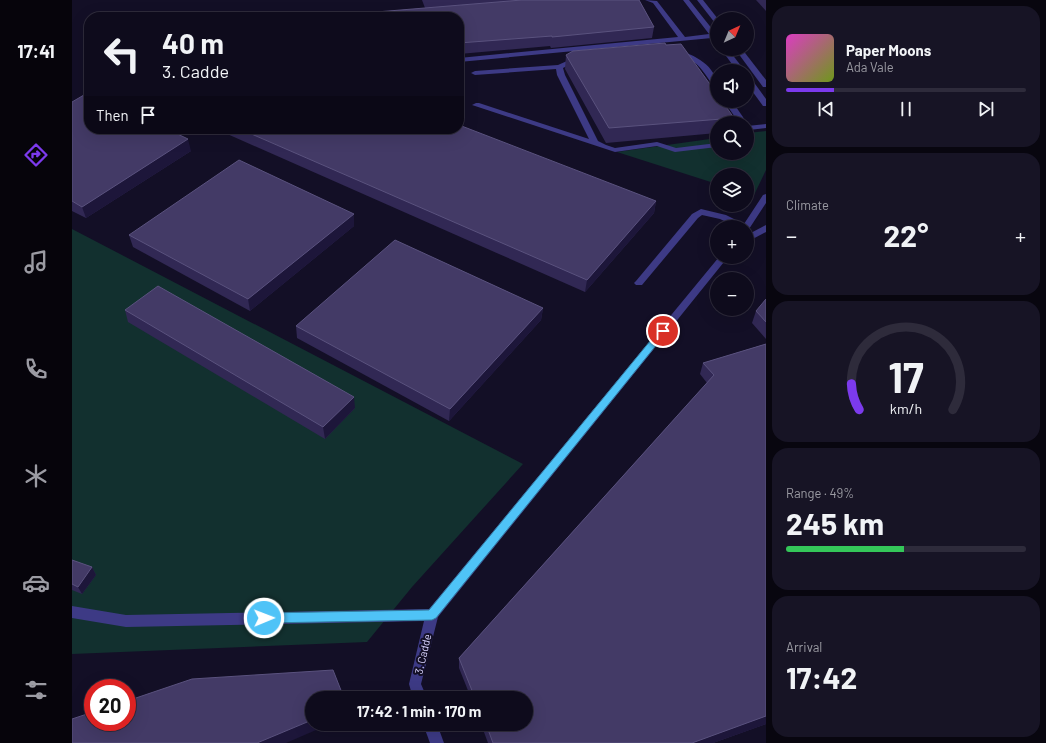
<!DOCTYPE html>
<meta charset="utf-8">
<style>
body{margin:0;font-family:Barlow,sans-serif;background:#171425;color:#f1f3f6;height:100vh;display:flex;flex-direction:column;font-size:15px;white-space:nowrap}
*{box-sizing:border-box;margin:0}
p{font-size:13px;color:#9b9ba3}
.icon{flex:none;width:22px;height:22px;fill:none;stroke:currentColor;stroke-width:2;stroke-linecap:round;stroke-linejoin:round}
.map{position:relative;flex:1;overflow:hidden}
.sheet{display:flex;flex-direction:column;gap:6px;padding:6px;background:#08060f;width:280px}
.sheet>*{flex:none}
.hud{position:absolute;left:12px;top:12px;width:380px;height:122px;border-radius:16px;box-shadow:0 4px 16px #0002,0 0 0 1px #2e2b3b;background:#0e0b1c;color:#f1f3f6;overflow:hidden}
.needle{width:26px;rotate:44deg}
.tools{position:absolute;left:638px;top:12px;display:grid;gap:8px}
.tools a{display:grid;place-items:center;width:44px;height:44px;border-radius:50%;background:#0e0b1c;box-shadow:0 4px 16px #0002,0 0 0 1px #2e2b3b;font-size:20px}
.speed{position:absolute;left:12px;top:679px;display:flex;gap:8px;font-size:20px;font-weight:700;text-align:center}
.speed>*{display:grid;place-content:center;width:52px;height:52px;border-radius:50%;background:#0e0b1c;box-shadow:0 4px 16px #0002,0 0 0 1px #2e2b3b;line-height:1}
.speed .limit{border:6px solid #d22;background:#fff;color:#111}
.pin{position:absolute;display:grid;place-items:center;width:34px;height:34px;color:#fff;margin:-17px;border:2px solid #fff;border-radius:50%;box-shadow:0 1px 4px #0007}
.me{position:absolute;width:44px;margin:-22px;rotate:89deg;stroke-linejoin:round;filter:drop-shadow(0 0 3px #0008)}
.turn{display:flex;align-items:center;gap:14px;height:84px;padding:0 12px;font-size:18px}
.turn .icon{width:52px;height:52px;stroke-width:2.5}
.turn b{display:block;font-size:28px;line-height:34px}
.then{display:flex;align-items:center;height:38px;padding:0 12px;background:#0003;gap:8px;font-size:15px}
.big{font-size:30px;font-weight:700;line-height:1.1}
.sheet .tile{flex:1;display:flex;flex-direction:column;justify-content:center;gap:6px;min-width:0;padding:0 14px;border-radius:16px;background:#171425}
.sheet .dial{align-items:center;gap:0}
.dial svg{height:104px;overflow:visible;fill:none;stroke:#2e2b3b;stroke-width:7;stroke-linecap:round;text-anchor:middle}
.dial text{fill:#f1f3f6;stroke:none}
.song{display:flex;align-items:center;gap:12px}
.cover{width:48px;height:48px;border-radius:6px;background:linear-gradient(135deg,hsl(310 70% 55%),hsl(80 70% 35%))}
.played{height:4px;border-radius:2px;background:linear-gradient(90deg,#7c3aed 20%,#2e2b3b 20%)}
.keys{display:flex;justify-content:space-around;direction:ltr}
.heat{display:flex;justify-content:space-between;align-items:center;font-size:22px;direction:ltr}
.charge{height:6px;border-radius:3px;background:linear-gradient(90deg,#34c759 49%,#2e2b3b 0)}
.trip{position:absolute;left:233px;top:691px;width:228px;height:40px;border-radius:20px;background:#0e0b1c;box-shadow:0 4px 16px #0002,0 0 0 1px #2e2b3b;font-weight:700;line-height:40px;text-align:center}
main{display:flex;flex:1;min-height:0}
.dock{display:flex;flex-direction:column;width:72px;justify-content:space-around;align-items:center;background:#06040b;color:#9b9ba3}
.dock .icon{width:28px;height:28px}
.dock .current{color:#7c3aed}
.dock b{font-size:18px;color:#f1f3f6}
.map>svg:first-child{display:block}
.green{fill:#12302f}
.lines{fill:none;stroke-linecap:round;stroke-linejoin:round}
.minor{fill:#3d3a85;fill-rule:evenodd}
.wall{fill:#312854}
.shaded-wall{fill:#1d163a}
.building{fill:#433a66;stroke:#5a527e}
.route{fill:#4fc3f7;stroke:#337fa1}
.labels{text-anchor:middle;stroke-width:4;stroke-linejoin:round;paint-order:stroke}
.street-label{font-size:11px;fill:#d9d4ff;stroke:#130f26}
</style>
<main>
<nav class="dock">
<b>17:41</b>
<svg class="icon current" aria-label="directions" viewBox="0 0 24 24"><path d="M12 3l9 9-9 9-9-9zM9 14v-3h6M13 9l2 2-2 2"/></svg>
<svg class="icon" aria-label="music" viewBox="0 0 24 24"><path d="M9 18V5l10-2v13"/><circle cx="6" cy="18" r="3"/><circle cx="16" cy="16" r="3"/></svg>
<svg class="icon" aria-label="phone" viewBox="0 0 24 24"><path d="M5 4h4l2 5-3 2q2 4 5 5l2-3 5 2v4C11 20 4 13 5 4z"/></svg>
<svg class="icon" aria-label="climate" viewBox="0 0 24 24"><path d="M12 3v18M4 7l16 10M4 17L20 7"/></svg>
<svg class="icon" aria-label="car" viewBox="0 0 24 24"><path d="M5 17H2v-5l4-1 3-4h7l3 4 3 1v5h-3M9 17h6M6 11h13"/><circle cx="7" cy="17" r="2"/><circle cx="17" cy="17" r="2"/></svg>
<svg class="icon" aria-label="filters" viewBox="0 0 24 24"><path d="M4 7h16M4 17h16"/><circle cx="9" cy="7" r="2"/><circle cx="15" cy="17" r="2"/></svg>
</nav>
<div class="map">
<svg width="694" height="743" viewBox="0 0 694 743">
<rect width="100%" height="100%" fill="#130f26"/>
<!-- green -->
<g class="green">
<path d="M 694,131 L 694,170 L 682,195 L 675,193 L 675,175 L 645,175 L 645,184 L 545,152 L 645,138 L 645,153 L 675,153 L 675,133 Z"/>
<path d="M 0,229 L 451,464 L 340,587 L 295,642 L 0,654 Z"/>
</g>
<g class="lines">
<!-- minor -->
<g class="minor">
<path d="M 573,0 L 585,1 L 613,37 L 637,34 L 611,0 L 617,0 L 645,35 L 645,42 L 640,38 L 387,62 L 387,58 L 606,37 L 581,3 Z"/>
<path d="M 625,0 L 631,0 L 646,19 L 645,24 L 643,23 Z"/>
<path d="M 649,49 L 656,49 L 673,71 L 665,71 Z"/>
<path d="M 663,49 L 670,49 L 694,80 L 694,87 L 691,87 Z"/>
<path d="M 604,50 C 622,54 645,66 645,87 L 642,87 C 629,68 625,59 602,53 L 602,51 Z"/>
<path d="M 506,59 L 510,61 L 508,62 L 499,64 L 491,68 L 493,75 L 526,141 L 534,145 L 543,148 L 585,142 L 604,148 L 645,143 L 645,147 L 603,152 L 585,146 L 543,152 L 400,105 L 404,103 L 407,103 L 517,139 L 485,75 L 484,69 L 403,75 L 399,73 L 403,71 L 486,65 L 495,61 Z"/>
<path d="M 675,77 L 678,77 L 694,99 L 694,106 L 691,106 L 675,84 Z"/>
<path d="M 652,101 L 660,101 L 675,123 L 667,123 Z"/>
<path d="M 694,124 L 694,128 L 677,130 L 679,132 L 680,138 L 675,141 L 675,126 Z"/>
<path d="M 694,194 L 694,203 L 677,229 L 675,229 L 675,227 L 665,227 L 648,219 L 630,215 L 626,218 L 570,285 L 564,285 L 562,283 L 564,281 L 620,214 L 629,209 L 654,215 L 672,224 L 691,195 Z"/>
<path d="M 694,225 L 694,232 L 675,242 L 675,235 Z"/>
<path d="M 647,257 L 656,257 L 366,617 L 349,684 L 355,698 L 341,698 L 337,684 L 352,621 L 54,627 L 0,618 L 0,606 L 54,615 L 357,609 Z"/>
<path d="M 351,724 L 365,724 L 372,743 L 358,743 Z"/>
</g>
</g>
<!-- wall -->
<g class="wall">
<path d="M 350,0 L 567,0 L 582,27 L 580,38 L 479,48 L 478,46 L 387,54 L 387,17 L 280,17 L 280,14 L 353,8 Z"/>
<path d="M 684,0 L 694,0 L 694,11 Z"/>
<path d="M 594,45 L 662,118 L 661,123 L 645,123 L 645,133 L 534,143 L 493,69 L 494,55 Z"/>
<path d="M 0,102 L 119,151 L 14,218 L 0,211 Z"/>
<path d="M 144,129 L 387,129 L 584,201 L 582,213 L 513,292 Z"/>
<path d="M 282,226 L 178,311 L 61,247 L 57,235 Z"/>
<path d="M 694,299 L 694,339 L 680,323 L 684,311 Z"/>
<path d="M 471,308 L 469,320 L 377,421 L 225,338 L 224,326 Z"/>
<path d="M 53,310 L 283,408 L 253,439 L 56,322 Z"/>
<path d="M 694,344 L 694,724 L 641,743 L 416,743 L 409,724 L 454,724 L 454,698 L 399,698 L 387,668 L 387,658 L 635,383 L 628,374 L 631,363 Z"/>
<path d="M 0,560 L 20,567 L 24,575 L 10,594 L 0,590 Z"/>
</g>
<!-- shaded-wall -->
<g class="shaded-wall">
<path d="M 116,139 L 119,151 L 14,218 L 10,207 Z"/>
<path d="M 584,201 L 582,213 L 513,292 L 515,280 Z"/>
<path d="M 282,214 L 282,226 L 178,311 L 176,299 Z"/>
<path d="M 471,308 L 469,320 L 377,421 L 378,409 Z"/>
<path d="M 282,397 L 283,408 L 253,439 L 251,427 Z"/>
<path d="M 20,567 L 24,575 L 10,594 L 6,587 Z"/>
<path d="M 694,716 L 694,724 L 641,743 L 620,743 Z"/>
<path d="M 240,720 L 240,724 L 258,724 L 214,743 L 185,743 Z"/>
</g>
<!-- building -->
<g class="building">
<path d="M 450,0 L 567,0 L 582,27 L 480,37 L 480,36 L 387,43 L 387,17 L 281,17 L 280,14 Z"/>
<path d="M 593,43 L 594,45 L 609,44 L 645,94 L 645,101 L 650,101 L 662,118 L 537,128 L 494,55 L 501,51 Z"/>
<path d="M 17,92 L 17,129 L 95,129 L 116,139 L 10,207 L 0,201 L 0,102 Z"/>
<path d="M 387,125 L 584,201 L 515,280 L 168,129 L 387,129 Z"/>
<path d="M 167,160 L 282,214 L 176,299 L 57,235 Z"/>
<path d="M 323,240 L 471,308 L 378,409 L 224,326 Z"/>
<path d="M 86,286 L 282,397 L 251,427 L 53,310 Z"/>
<path d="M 694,299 L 694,322 L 684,311 Z"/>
<path d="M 694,344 L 694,716 L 620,743 L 421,743 L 414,724 L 454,724 L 454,698 L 403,698 L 387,658 L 642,375 L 631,363 Z"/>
<path d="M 0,560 L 20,567 L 6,587 L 0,584 Z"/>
<path d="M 261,670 L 272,698 L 240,698 L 240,720 L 185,743 L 0,743 L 0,719 L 21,712 L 21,722 L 55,722 L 55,701 L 120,679 Z"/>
</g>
<!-- route -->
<path class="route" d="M 591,328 L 596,331 L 594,333 L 364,618 L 360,620 L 192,623 L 188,622 L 186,618 L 188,614 L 192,613 L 357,610 L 588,329 Z"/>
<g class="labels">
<!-- street labels -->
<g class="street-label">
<text transform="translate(351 654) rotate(-77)" y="4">3. Cadde</text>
</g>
</g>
</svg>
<div class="tools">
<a><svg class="needle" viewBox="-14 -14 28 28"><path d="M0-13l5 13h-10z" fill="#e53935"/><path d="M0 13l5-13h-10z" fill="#9b9ba3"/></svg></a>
<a><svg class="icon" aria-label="sound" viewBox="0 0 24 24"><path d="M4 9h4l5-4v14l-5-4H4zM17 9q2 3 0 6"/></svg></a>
<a><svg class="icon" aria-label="search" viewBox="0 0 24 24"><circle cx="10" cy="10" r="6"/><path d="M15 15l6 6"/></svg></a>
<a><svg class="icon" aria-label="layers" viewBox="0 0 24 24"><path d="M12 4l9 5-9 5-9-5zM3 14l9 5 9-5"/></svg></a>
<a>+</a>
<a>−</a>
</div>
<div class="speed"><div class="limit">20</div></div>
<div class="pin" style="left:591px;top:331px;background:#d93025"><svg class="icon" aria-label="arrive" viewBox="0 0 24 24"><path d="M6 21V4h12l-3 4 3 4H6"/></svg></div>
<svg class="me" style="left:192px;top:618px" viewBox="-20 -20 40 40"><circle r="17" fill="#4fc3f7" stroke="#fff" stroke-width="3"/><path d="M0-11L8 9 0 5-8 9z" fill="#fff"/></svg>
<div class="trip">17:42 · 1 min · 170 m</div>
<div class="hud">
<div class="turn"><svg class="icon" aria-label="left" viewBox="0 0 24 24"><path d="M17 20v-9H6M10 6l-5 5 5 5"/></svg><div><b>40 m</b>3. Cadde</div></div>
<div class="then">Then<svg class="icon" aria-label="arrive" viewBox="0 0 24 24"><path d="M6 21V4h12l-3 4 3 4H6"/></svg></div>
</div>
</div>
<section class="sheet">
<div class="tile">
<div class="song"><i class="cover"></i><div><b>Paper Moons</b><p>Ada Vale</p></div></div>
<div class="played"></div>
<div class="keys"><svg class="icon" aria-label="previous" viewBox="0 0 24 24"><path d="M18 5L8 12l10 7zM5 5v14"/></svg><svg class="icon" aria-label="pause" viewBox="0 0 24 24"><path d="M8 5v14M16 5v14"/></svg><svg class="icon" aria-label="next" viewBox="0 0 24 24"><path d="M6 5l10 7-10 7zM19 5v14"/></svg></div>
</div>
<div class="tile"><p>Climate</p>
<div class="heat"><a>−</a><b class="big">22°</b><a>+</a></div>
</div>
<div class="tile dial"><svg viewBox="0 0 100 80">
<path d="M14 69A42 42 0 1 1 86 69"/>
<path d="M14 69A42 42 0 0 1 8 49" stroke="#7c3aed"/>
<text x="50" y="56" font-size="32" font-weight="700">17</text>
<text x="50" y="72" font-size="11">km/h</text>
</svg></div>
<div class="tile"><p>Range · 49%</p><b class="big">245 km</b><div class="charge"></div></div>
<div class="tile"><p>Arrival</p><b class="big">17:42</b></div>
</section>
</main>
